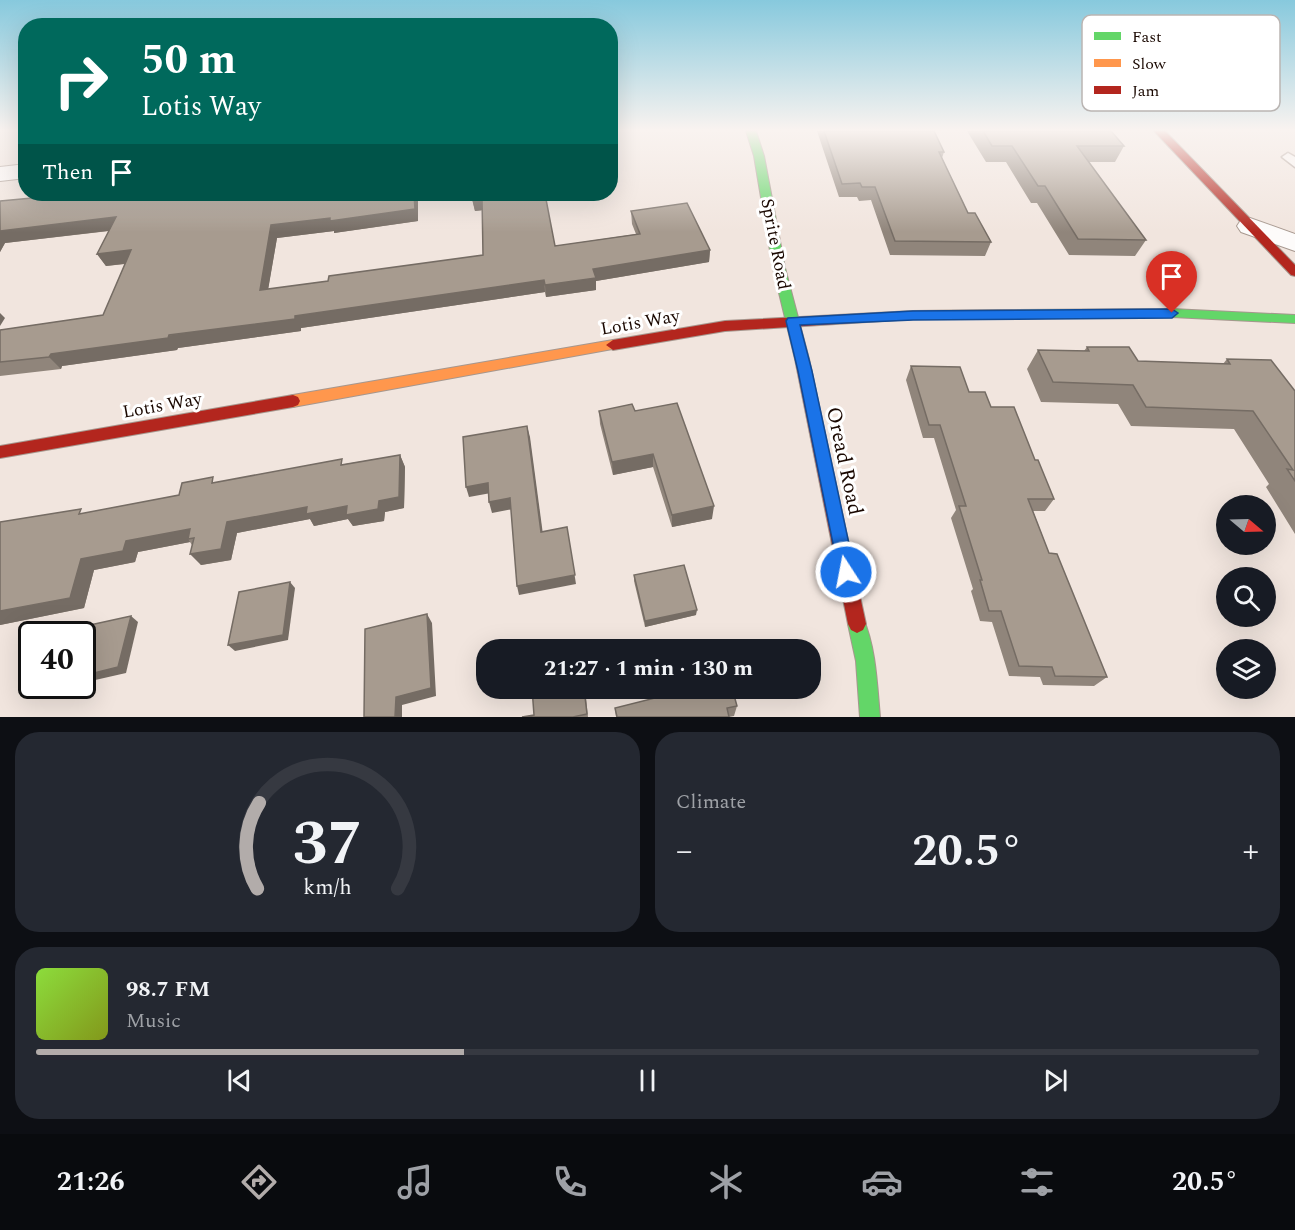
<!DOCTYPE html>
<meta charset="utf-8">
<style>
body{margin:0;font-family:Spectral,serif;background:#242831;color:#f1f3f6;height:100vh;display:flex;flex-direction:column;font-size:22px;white-space:nowrap}
*{box-sizing:border-box;margin:0}
p{font-size:20px;color:#9ea1a6}
.icon{flex:none;width:33px;height:33px;fill:none;stroke:currentColor;stroke-width:2;stroke-linecap:round;stroke-linejoin:round}
.map{position:relative;height:717px;overflow:hidden}
.sheet{display:flex;flex-direction:column;gap:15px;padding:15px;background:#0d0f14;flex:1}
.sheet>*{flex:none}
.banner{position:absolute;left:18px;top:18px;width:600px;height:183px;border-radius:24px;box-shadow:0 6px 24px #0002;background:#00695c;color:#fff;overflow:hidden}
.needle{width:39px;rotate:109deg}
.controls{position:absolute;left:1216px;top:495px;display:grid;gap:12px}
.controls a{display:grid;place-items:center;width:60px;height:60px;border-radius:50%;background:#171b24;box-shadow:0 6px 24px #0002;font-size:30px}
.speed{position:absolute;left:18px;top:621px;display:flex;gap:12px;font-size:30px;font-weight:700;text-align:center}
.speed>*{display:grid;place-content:center;width:78px;height:78px;border-radius:50%;background:#171b24;box-shadow:0 6px 24px #0002;line-height:1}
.speed .limit{border:3px solid #111;border-radius:9px;background:#fff;color:#111}
.pin{position:absolute;display:grid;place-items:center;width:51px;height:51px;color:#fff;margin:-62px -26px;border-radius:50% 50% 50% 0;rotate:-45deg;box-shadow:0 0 6px #0007}
.pin .icon{rotate:45deg}
.me{position:absolute;width:66px;margin:-33px;rotate:349deg;stroke-linejoin:round;filter:drop-shadow(0 0 4px #0008)}
.turn{display:flex;align-items:center;gap:21px;height:126px;padding:0 24px;font-size:27px}
.turn .icon{width:78px;height:78px;stroke-width:2.5}
.turn b{display:block;font-size:42px;line-height:51px}
.then{display:flex;align-items:center;height:57px;padding:0 24px;background:#0003;gap:12px;font-size:22px}
.big{font-size:45px;font-weight:700;line-height:1.1}
.sheet .widget{flex:1;display:flex;flex-direction:column;justify-content:center;gap:9px;min-width:0;padding:0 21px;border-radius:24px;background:#242831}
.sheet .dial{align-items:center;gap:0}
.dial svg{height:156px;overflow:visible;fill:none;stroke:#363941;stroke-width:7;stroke-linecap:round;text-anchor:middle}
.dial text{fill:#f1f3f6;stroke:none}
.song{display:flex;align-items:center;gap:18px}
.cover{width:72px;height:72px;border-radius:9px;background:linear-gradient(135deg,hsl(90 70% 55%),hsl(70 70% 35%))}
.played{height:6px;border-radius:3px;background:linear-gradient(90deg,#b2acaa 35%,#363941 35%)}
.keys{display:flex;justify-content:space-around;direction:ltr}
.heat{display:flex;justify-content:space-between;align-items:center;font-size:33px;direction:ltr}
.sheet .tiles{flex:1;display:grid;gap:15px;grid-template-columns:1fr 1fr}
.widget:last-child{grid-column:span 2}
.trip{position:absolute;left:476px;top:639px;width:345px;height:60px;border-radius:24px;background:#171b24;box-shadow:0 6px 24px #0002;font-weight:700;line-height:60px;text-align:center}
.dock{display:flex;height:96px;justify-content:space-around;align-items:center;background:#090b0e;color:#9ea1a6}
.dock .icon{width:42px;height:42px}
.dock .active{color:#b2acaa}
.dock b{font-size:27px;color:#f1f3f6}
.map>svg:first-child{display:block}
.lines{fill:none;stroke-linecap:round;stroke-linejoin:round}
.lane-casing{stroke:#a6978e;stroke-width:3}
.street-casing{stroke:#a6978e;stroke-width:2}
.fast-casing{stroke:#a6978e;stroke-width:2}
.slow-casing{stroke:#a6978e;stroke-width:2}
.jam-casing{stroke:#a6978e;stroke-width:2}
.lane{fill:#fdfbfa;fill-rule:evenodd}
.street{fill:#fdfbfa;fill-rule:evenodd}
.fast{fill:#63d668;fill-rule:evenodd}
.slow{fill:#ff974d;fill-rule:evenodd}
.jam{fill:#b3261e;fill-rule:evenodd}
.wall{fill:#90857b}
.shaded-wall{fill:#756c64}
.building{fill:#a79b8f;stroke:#756c64;stroke-width:1.5}
.route{fill:#1a73e8;stroke:#114b97;stroke-width:1.5}
.labels{text-anchor:middle;stroke-width:6;stroke-linejoin:round;paint-order:stroke}
.street-label{font-size:18px;fill:#1a0801;stroke:#fff}
.near-street-label{font-size:21px;fill:#1a0801;stroke:#fff}
.key{fill:#fff;stroke:#bab5b3;stroke-width:1.5}
.key-label{font-size:16px;fill:#1a0801}
</style>
<div class="map">
<svg width="1295" height="717" viewBox="0 0 1295 717">
<rect width="100%" height="100%" fill="#f1e5de"/>
<g class="lines">
<!-- lane casing -->
<g class="lane-casing">
<path id="lane" d="M 1288,153 L 1295,157 L 1295,167 L 1282,157 Z"/>
</g>
<!-- street casing -->
<g class="street-casing">
<g id="street">
<path d="M 26,164 L 26,178 L 0,181 L 0,167 Z"/>
<path d="M 1250,218 L 1295,234 L 1295,251 L 1241,232 L 1237,226 L 1241,220 Z"/>
</g>
</g>
<!-- fast casing -->
<g class="fast-casing">
<g id="fast">
<path d="M 746,131 L 756,131 L 764,156 L 785,268 L 809,359 L 802,364 L 795,359 L 773,268 L 754,156 Z"/>
<path d="M 1172,309 L 1295,315 L 1295,323 L 1172,317 L 998,318 L 992,314 L 998,310 Z"/>
<path d="M 857,615 L 863,618 C 876,648 877,684 880,717 L 860,717 L 856,661 L 848,624 L 851,618 Z"/>
</g>
</g>
<!-- slow casing -->
<g class="slow-casing">
<path id="slow" d="M 613,340 L 620,345 L 618,348 L 293,407 L 288,405 L 286,401 L 288,397 L 293,395 Z"/>
</g>
<!-- jam casing -->
<g class="jam-casing">
<g id="jam">
<path d="M 1154,131 L 1165,131 L 1295,265 L 1295,276 L 1291,275 Z"/>
<path d="M 998,310 L 1002,311 L 1004,314 L 1002,317 L 913,319 L 725,331 L 613,350 L 606,345 L 613,340 L 725,321 L 913,311 Z"/>
<path d="M 802,354 L 809,359 L 866,624 L 863,630 L 857,633 L 851,630 L 848,624 L 795,359 Z"/>
<path d="M 293,395 L 298,397 L 300,401 L 298,405 L 293,407 L 0,458 L 0,446 Z"/>
</g>
</g>
<!-- lane -->
<use href="#lane" class="lane"/>
<!-- street -->
<use href="#street" class="street"/>
<!-- fast -->
<use href="#fast" class="fast"/>
<!-- slow -->
<use href="#slow" class="slow"/>
<!-- jam -->
<use href="#jam" class="jam"/>
</g>
<!-- wall -->
<g class="wall">
<path d="M 817,131 L 934,131 L 944,152 L 942,158 L 968,213 L 991,242 L 985,256 L 890,255 L 871,200 L 859,201 L 857,197 L 839,197 Z"/>
<path d="M 967,131 L 1111,131 L 1124,146 L 1115,162 L 1088,162 L 1146,240 L 1135,256 L 1069,255 L 1037,203 L 1031,203 L 1006,162 L 986,162 Z"/>
<path d="M 75,194 L 418,194 L 418,221 L 334,233 L 334,231 L 277,238 L 268,289 L 328,281 L 483,255 L 482,210 L 475,211 L 471,194 L 555,246 L 636,234 L 632,224 L 631,211 L 710,250 L 709,262 L 596,281 L 596,290 L 546,297 L 545,292 L 301,328 L 301,331 L 178,348 L 177,350 L 62,366 L 61,369 L 0,376 L 0,330 L 103,315 L 125,264 L 106,266 L 97,254 L 109,231 L 5,243 L 0,252 L 0,201 Z"/>
<path d="M 1087,347 L 1138,361 L 1223,364 L 1227,359 L 1295,391 L 1295,534 L 1266,487 L 1269,484 L 1234,429 L 1131,426 L 1118,404 L 1041,402 L 1027,369 L 1038,350 L 1084,351 Z"/>
<path d="M 911,366 L 969,392 L 991,407 L 1035,460 L 1054,499 L 1045,511 L 1033,511 L 1049,553 L 1107,677 L 1094,686 L 1043,685 L 1040,677 L 1009,676 L 992,622 L 980,621 L 971,591 L 973,589 L 951,518 L 956,510 L 934,438 L 923,438 L 906,380 Z"/>
<path d="M 599,411 L 635,411 L 712,519 L 672,527 L 653,467 L 613,475 L 600,424 Z"/>
<path d="M 400,455 L 405,467 L 404,508 L 385,512 L 384,521 L 353,526 L 348,519 L 314,526 L 310,519 L 237,533 L 231,560 L 201,565 L 192,545 L 190,542 L 138,552 L 135,562 L 94,570 L 84,608 L 0,625 L 0,522 L 85,513 L 179,495 L 217,482 L 345,464 Z"/>
<path d="M 634,575 L 696,615 L 645,627 L 634,581 Z"/>
<path d="M 585,688 L 588,717 L 522,717 L 534,715 Z"/>
<path d="M 661,688 L 732,688 L 737,706 L 734,716 L 729,717 L 616,717 L 615,708 L 661,697 Z"/>
</g>
<!-- shaded-wall -->
<g class="shaded-wall">
<path d="M 414,194 L 418,194 L 418,221 L 334,233 L 334,231 L 277,238 L 266,302 L 260,290 L 271,225 Z"/>
<path d="M 482,198 L 485,210 L 475,211 L 472,199 Z"/>
<path d="M 116,217 L 124,229 L 5,243 L 0,252 L 0,231 Z"/>
<path d="M 131,250 L 139,262 L 106,266 L 97,254 Z"/>
<path d="M 710,250 L 709,262 L 596,281 L 596,290 L 546,297 L 545,285 L 593,269 Z"/>
<path d="M 544,280 L 545,292 L 301,328 L 301,331 L 178,348 L 177,350 L 62,366 L 61,369 L 49,357 L 51,354 L 295,316 Z"/>
<path d="M 0,313 L 5,318 L 0,326 Z"/>
<path d="M 527,426 L 530,437 L 544,542 L 541,532 Z"/>
<path d="M 653,454 L 653,467 L 613,475 L 612,462 Z"/>
<path d="M 400,455 L 405,467 L 404,508 L 385,512 L 384,521 L 353,526 L 348,519 L 314,526 L 310,519 L 237,533 L 231,560 L 201,565 L 190,554 L 227,522 L 307,507 L 379,501 Z"/>
<path d="M 488,483 L 491,493 L 469,497 L 466,487 Z"/>
<path d="M 510,498 L 513,509 L 492,513 L 489,502 Z"/>
<path d="M 714,506 L 712,519 L 672,527 L 672,515 Z"/>
<path d="M 567,527 L 576,584 L 519,595 L 517,586 Z"/>
<path d="M 190,529 L 194,538 L 188,539 L 190,542 L 138,552 L 135,562 L 94,570 L 84,608 L 0,625 L 0,611 L 81,559 L 126,541 Z"/>
<path d="M 290,582 L 295,588 L 288,640 L 235,651 L 228,645 Z"/>
<path d="M 697,610 L 696,615 L 645,627 L 645,621 Z"/>
<path d="M 427,614 L 432,623 L 436,696 L 402,705 L 402,717 L 395,717 L 396,697 Z"/>
<path d="M 131,616 L 138,622 L 126,673 L 82,683 L 82,676 Z"/>
<path d="M 40,686 L 71,686 L 41,692 L 32,687 Z"/>
</g>
<!-- building -->
<g class="building">
<path d="M 824,131 L 934,131 L 944,152 L 939,152 L 968,213 L 975,213 L 991,242 L 895,241 L 875,187 L 862,187 L 860,183 L 842,184 Z"/>
<path d="M 983,131 L 1111,131 L 1124,146 L 1077,146 L 1146,240 L 1078,239 L 1045,186 L 1038,186 L 1012,146 L 992,146 Z"/>
<path d="M 75,194 L 414,194 L 415,209 L 330,221 L 330,218 L 271,225 L 260,290 L 328,281 L 329,276 L 483,255 L 482,198 L 472,199 L 471,194 L 545,194 L 555,246 L 640,234 L 631,211 L 687,203 L 710,250 L 593,269 L 596,278 L 545,285 L 544,280 L 295,316 L 295,319 L 169,335 L 168,338 L 51,354 L 49,357 L 0,362 L 0,330 L 103,315 L 131,250 L 97,254 L 116,217 L 0,231 L 0,201 Z"/>
<path d="M 1087,347 L 1129,347 L 1138,361 L 1230,364 L 1227,359 L 1271,360 L 1295,391 L 1295,481 L 1287,469 L 1293,470 L 1253,411 L 1146,407 L 1133,385 L 1053,382 L 1038,350 L 1089,351 Z"/>
<path d="M 911,366 L 960,367 L 969,392 L 985,392 L 991,407 L 1014,407 L 1035,460 L 1038,460 L 1054,499 L 1028,499 L 1049,553 L 1057,554 L 1107,677 L 1055,676 L 1052,667 L 1019,666 L 1001,611 L 989,611 L 980,580 L 982,580 L 959,506 L 966,506 L 940,425 L 929,425 Z"/>
<path d="M 677,403 L 714,506 L 672,515 L 653,454 L 612,462 L 599,411 L 632,404 L 635,411 Z"/>
<path d="M 527,426 L 541,532 L 567,527 L 575,575 L 517,586 L 510,498 L 489,502 L 488,483 L 466,487 L 463,437 Z"/>
<path d="M 400,455 L 399,497 L 379,501 L 378,509 L 346,515 L 347,506 L 306,514 L 307,507 L 227,522 L 221,549 L 190,554 L 194,538 L 188,539 L 190,529 L 126,541 L 123,551 L 81,559 L 70,598 L 0,611 L 0,522 L 81,509 L 79,514 L 179,495 L 182,483 L 213,477 L 212,483 L 342,459 L 341,465 Z"/>
<path d="M 684,565 L 697,610 L 645,621 L 634,575 Z"/>
<path d="M 290,582 L 283,635 L 228,645 L 239,592 Z"/>
<path d="M 427,614 L 431,688 L 396,697 L 395,717 L 364,717 L 365,629 Z"/>
<path d="M 131,616 L 118,667 L 82,676 L 82,634 L 49,634 Z"/>
<path d="M 532,688 L 584,688 L 587,714 L 573,717 L 522,717 L 534,715 Z"/>
<path d="M 661,688 L 732,688 L 737,706 L 727,708 L 729,717 L 617,717 L 615,708 L 663,696 Z"/>
</g>
<!-- sky -->
<linearGradient id="sky" x2="0" y2="1"><stop stop-color="#87c9dd"/><stop offset="0.56" stop-color="#f9f3f0"/><stop offset="1" stop-color="#f9f3f0" stop-opacity="0"/></linearGradient>
<rect width="1295" height="232" fill="url(#sky)"/>
<!-- route -->
<path class="route" d="M 1172,309 L 1178,313 L 1172,318 L 913,320 L 800,325 L 812,371 L 855,572 L 852,578 L 846,580 L 840,578 L 798,371 L 786,321 L 788,318 L 913,311 Z"/>
<g class="labels">
<!-- street labels -->
<g class="street-label">
<text transform="translate(776 244) rotate(79)" y="6">Sprite Road</text>
<text transform="translate(640 322) rotate(-10)" y="6">Lotis Way</text>
<text transform="translate(162 405) rotate(-10)" y="6">Lotis Way</text>
</g>
<!-- near-street labels -->
<g class="near-street-label">
<text transform="translate(845 461) rotate(78)" y="7">Oread Road</text>
</g>
</g>
<!-- legend -->
<rect x="1082" y="15" width="198" height="96" rx="9" class="key"/>
<rect x="1094" y="32" width="27" height="8" fill="#63d668"/>
<rect x="1094" y="59" width="27" height="8" fill="#ff974d"/>
<rect x="1094" y="86" width="27" height="8" fill="#b3261e"/>
<g class="key-label">
<text x="1132" y="42">Fast</text>
<text x="1132" y="69">Slow</text>
<text x="1132" y="96">Jam</text>
</g>
</svg>
<div class="controls">
<a><svg class="needle" viewBox="-14 -14 28 28"><path d="M0-13l5 13h-10z" fill="#e53935"/><path d="M0 13l5-13h-10z" fill="#9ea1a6"/></svg></a>
<a><svg class="icon" aria-label="search" viewBox="0 0 24 24"><circle cx="10" cy="10" r="6"/><path d="M15 15l6 6"/></svg></a>
<a><svg class="icon" aria-label="layers" viewBox="0 0 24 24"><path d="M12 4l9 5-9 5-9-5zM3 14l9 5 9-5"/></svg></a>
</div>
<div class="speed"><div class="limit">40</div></div>
<div class="pin" style="left:1172px;top:313px;background:#d93025"><svg class="icon" aria-label="arrive" viewBox="0 0 24 24"><path d="M6 21V4h12l-3 4 3 4H6"/></svg></div>
<svg class="me" style="left:846px;top:572px" viewBox="-20 -20 40 40"><circle r="17" fill="#1a73e8" stroke="#fff" stroke-width="3"/><path d="M0-11L8 9 0 5-8 9z" fill="#fff"/></svg>
<div class="trip">21:27 · 1 min · 130 m</div>
<div class="banner">
<div class="turn"><svg class="icon" aria-label="right" viewBox="0 0 24 24"><path d="M7 20v-9h11M14 6l5 5-5 5"/></svg><div><b>50 m</b>Lotis Way</div></div>
<div class="then">Then<svg class="icon" aria-label="arrive" viewBox="0 0 24 24"><path d="M6 21V4h12l-3 4 3 4H6"/></svg></div>
</div>
</div>
<section class="sheet">
<div class="tiles">
<div class="widget dial"><svg viewBox="0 0 100 80">
<path d="M14 69A42 42 0 1 1 86 69"/>
<path d="M14 69A42 42 0 0 1 15 25" stroke="#b2acaa"/>
<text x="50" y="56" font-size="32" font-weight="700">37</text>
<text x="50" y="72" font-size="11">km/h</text>
</svg></div>
<div class="widget"><p>Climate</p>
<div class="heat"><a>−</a><b class="big">20.5°</b><a>+</a></div>
</div>
<div class="widget">
<div class="song"><i class="cover"></i><div><b>98.7 FM</b><p>Music</p></div></div>
<div class="played"></div>
<div class="keys"><svg class="icon" aria-label="previous" viewBox="0 0 24 24"><path d="M18 5L8 12l10 7zM5 5v14"/></svg><svg class="icon" aria-label="pause" viewBox="0 0 24 24"><path d="M8 5v14M16 5v14"/></svg><svg class="icon" aria-label="next" viewBox="0 0 24 24"><path d="M6 5l10 7-10 7zM19 5v14"/></svg></div>
</div>
</div>
</section>
<nav class="dock">
<b>21:26</b>
<svg class="icon active" aria-label="directions" viewBox="0 0 24 24"><path d="M12 3l9 9-9 9-9-9zM9 14v-3h6M13 9l2 2-2 2"/></svg>
<svg class="icon" aria-label="music" viewBox="0 0 24 24"><path d="M9 18V5l10-2v13"/><circle cx="6" cy="18" r="3"/><circle cx="16" cy="16" r="3"/></svg>
<svg class="icon" aria-label="phone" viewBox="0 0 24 24"><path d="M5 4h4l2 5-3 2q2 4 5 5l2-3 5 2v4C11 20 4 13 5 4z"/></svg>
<svg class="icon" aria-label="climate" viewBox="0 0 24 24"><path d="M12 3v18M4 7l16 10M4 17L20 7"/></svg>
<svg class="icon" aria-label="car" viewBox="0 0 24 24"><path d="M5 17H2v-5l4-1 3-4h7l3 4 3 1v5h-3M9 17h6M6 11h13"/><circle cx="7" cy="17" r="2"/><circle cx="17" cy="17" r="2"/></svg>
<svg class="icon" aria-label="filters" viewBox="0 0 24 24"><path d="M4 7h16M4 17h16"/><circle cx="9" cy="7" r="2"/><circle cx="15" cy="17" r="2"/></svg>
<b>20.5°</b>
</nav>
